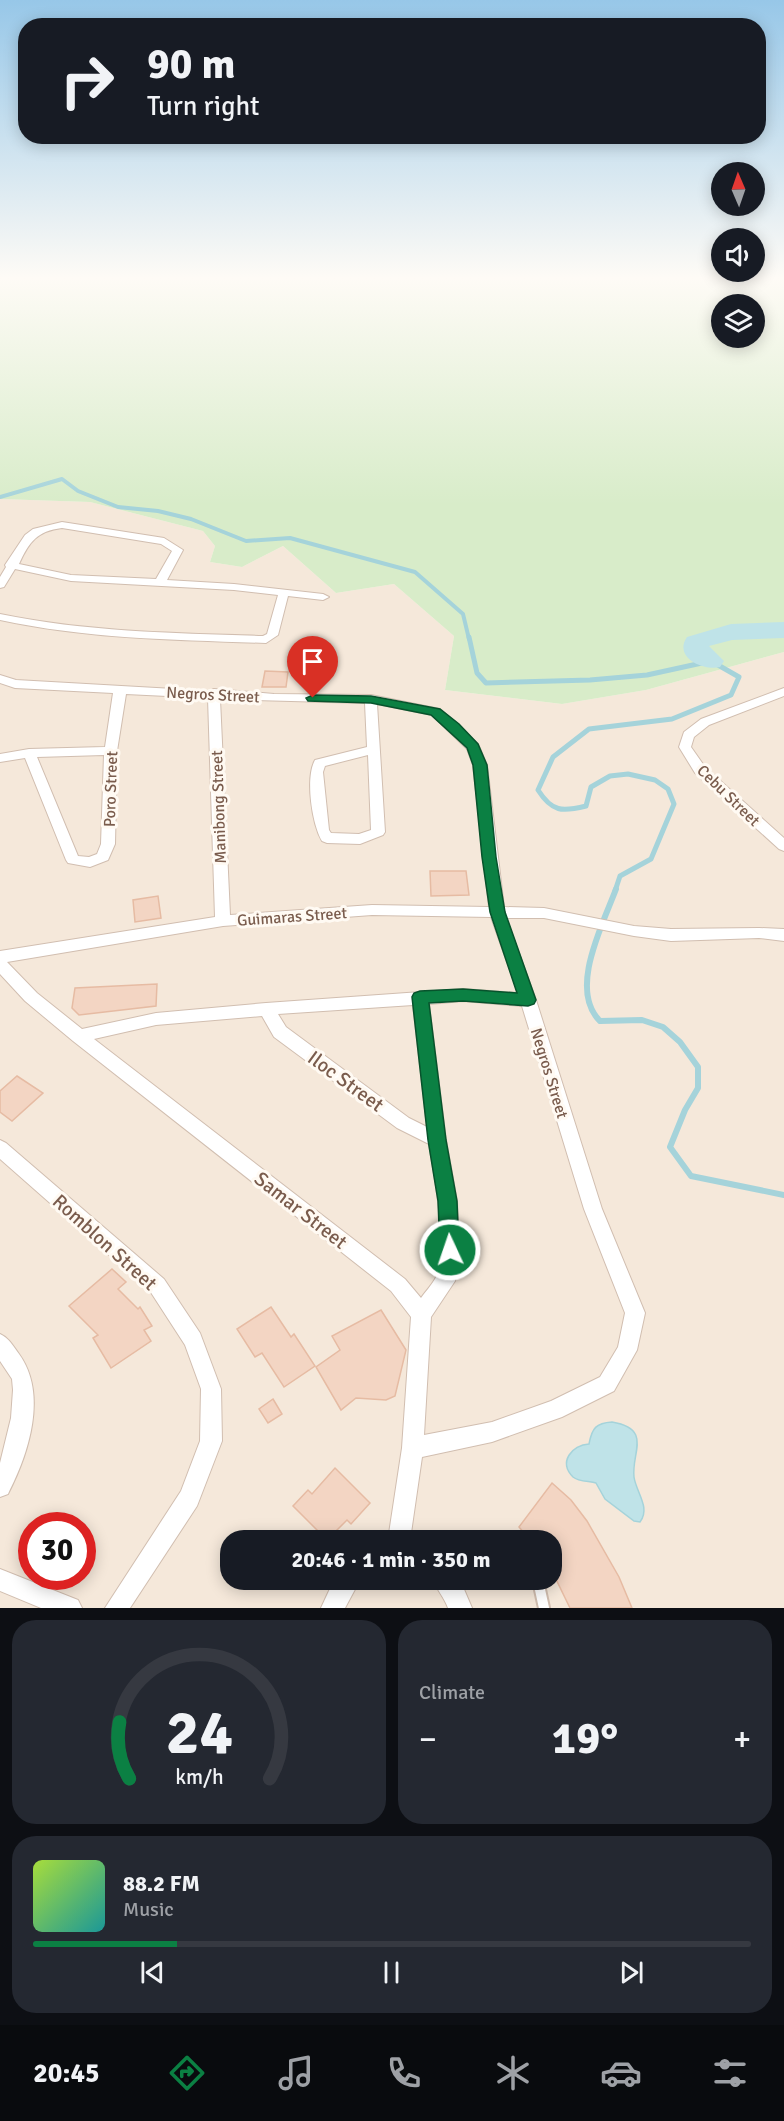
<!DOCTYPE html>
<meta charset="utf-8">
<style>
body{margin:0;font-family:Signika,sans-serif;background:#242831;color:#f1f3f6;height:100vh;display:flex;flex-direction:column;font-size:22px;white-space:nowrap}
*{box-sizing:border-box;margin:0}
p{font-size:20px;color:#9ea1a6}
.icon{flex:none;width:33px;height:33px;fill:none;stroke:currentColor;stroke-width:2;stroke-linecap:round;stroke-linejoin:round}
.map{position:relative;height:1608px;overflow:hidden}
.side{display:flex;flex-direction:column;gap:12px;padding:12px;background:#0d0f14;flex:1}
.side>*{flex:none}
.banner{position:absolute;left:18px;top:18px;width:748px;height:126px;border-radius:24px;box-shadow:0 3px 15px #0003;background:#171b24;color:#f1f3f6;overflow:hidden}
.needle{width:39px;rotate:358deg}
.fabs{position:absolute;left:711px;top:162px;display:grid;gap:12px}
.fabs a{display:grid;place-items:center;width:54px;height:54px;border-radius:50%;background:#171b24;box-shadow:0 3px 15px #0003;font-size:30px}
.speed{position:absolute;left:18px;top:1512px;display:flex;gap:12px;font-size:30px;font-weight:700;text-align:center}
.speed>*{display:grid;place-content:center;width:78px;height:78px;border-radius:50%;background:#171b24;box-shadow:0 3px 15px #0003;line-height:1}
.speed .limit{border:9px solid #d22;background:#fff;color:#111}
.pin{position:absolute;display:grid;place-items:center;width:51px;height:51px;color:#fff;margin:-62px -26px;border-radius:50% 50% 50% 0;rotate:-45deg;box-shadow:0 0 6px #0007}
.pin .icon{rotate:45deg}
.me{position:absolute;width:66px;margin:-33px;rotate:357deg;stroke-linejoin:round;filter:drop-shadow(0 0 4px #0008)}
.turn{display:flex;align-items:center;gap:21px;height:126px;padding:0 30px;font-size:27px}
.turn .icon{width:78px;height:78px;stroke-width:2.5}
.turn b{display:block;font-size:42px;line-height:51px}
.big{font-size:45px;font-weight:700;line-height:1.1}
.side .tile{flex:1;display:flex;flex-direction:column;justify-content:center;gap:9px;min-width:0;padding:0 21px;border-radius:24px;background:#242831}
.side .dial{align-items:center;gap:0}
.dial svg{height:156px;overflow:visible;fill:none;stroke:#363941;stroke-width:7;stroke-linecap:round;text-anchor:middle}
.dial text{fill:#f1f3f6;stroke:none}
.song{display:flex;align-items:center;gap:18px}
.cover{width:72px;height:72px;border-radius:9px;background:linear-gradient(135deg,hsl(80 70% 55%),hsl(180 70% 35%))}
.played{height:6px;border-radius:3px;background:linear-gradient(90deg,#0b8043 20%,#363941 20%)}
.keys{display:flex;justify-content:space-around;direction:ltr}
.heat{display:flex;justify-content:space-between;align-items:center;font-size:33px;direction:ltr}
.side .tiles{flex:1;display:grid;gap:12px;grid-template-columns:1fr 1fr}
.tile:last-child{grid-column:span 2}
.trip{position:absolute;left:220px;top:1530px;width:342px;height:60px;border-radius:24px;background:#171b24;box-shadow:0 3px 15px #0003;font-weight:700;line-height:60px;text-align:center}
.menu{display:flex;height:96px;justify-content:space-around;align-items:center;background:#090b0e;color:#9ea1a6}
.menu .icon{width:42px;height:42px}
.menu .active{color:#0b8043}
.menu b{font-size:27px;color:#f1f3f6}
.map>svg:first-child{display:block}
.residential{fill:#f5e8da;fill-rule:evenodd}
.green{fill:#d8ecc9;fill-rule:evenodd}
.water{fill:#bfe3e8;stroke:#a5d3da;stroke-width:1.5}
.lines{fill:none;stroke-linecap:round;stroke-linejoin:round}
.stream-far2{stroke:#a5d3da;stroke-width:4}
.stream-far1{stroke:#a5d3da;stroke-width:5}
.stream{stroke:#a5d3da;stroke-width:6}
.river{fill:#bfe3e8;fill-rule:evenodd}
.building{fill:#f3d5c3;stroke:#e6bba3;stroke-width:1.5}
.service-casing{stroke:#d1beb0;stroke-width:14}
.minor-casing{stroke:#d1beb0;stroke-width:2}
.service{stroke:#fff;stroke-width:10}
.minor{fill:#fff;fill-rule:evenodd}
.route{fill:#0b8043;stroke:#07532c;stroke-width:1.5}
.labels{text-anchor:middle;stroke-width:6;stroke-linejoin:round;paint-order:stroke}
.street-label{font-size:16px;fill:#7a5c4d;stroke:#fffaf3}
.near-street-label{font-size:20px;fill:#7a5c4d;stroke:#fffaf3}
</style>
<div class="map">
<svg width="784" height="1608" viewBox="0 0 784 1608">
<rect width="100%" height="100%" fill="#fdf6ec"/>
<!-- residential -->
<path class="residential" d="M 0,499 L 90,502 L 203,531 L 215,546 L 210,562 L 242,567 L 283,546 L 336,593 L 394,584 L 454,636 L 445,690 L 562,704 L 646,690 L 784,652 L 784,1608 L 0,1608 ZM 32,1526 L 82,1526 L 82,1576 L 32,1576 ZM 231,1540 L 552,1540 L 552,1580 L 231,1580 Z"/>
<!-- green -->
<path class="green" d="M 0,280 L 784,280 L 784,652 L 646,690 L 562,704 L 445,690 L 454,636 L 394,584 L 336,593 L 283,546 L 242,567 L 210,562 L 215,546 L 203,531 L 90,502 L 0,499 ZM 722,304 L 754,304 L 754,338 L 722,338 Z"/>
<!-- water -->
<path class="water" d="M 612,1422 C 653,1429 631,1453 634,1477 C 636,1492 651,1508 640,1522 L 634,1521 L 605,1499 L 596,1483 C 590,1481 579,1482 573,1477 C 558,1462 572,1445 589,1444 C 592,1428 596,1423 612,1422 Z"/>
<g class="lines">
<!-- stream-far2 -->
<path class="stream-far2" d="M 0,497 L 62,479 L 78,491 L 118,507 L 158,511 L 191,519 L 246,541 L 290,538 L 415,572 L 463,614 L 469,639"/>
<!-- stream-far1 -->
<path class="stream-far1" d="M 469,637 L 477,673 L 486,683 L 590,680 L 647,675 L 711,661 L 739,677 L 731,695 L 672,719 L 589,729 L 553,757 L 538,790 C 552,812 562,812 586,806 L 591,787 L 610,776 L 628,774 L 655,780 L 668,789 L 674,804 L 651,859 L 620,876 L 615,891"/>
<!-- stream -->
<path class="stream" d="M 616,889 C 603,924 568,990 600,1021 L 642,1020 L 663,1027 L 680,1042 L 698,1067 L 698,1088 L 685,1110 L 670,1147 L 691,1176 L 784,1195"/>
<!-- river -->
<path class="river" d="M 784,622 L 784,638 L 732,640 L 709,646 L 724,661 L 720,667 C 703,671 673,657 687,637 L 731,624 Z"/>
</g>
<!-- building -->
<g class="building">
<path d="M 265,671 L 288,672 L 286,687 L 262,687 Z"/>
<path d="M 430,871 L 466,871 L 469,895 L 431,896 Z"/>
<path d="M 158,896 L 161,918 L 135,922 L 133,900 Z"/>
<path d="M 157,984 L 156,1006 L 79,1015 L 72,1008 L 75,988 Z"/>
<path d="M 17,1076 L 43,1093 L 12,1121 L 0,1112 L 0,1091 Z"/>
<path d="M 112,1269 L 126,1282 L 118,1289 L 138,1309 L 140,1307 L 152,1326 L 144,1330 L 151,1341 L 111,1368 L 93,1338 L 98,1335 L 69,1306 Z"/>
<path d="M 271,1307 L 291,1337 L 294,1334 L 315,1366 L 284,1387 L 262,1353 L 255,1357 L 237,1329 Z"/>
<path d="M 381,1310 L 406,1350 L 395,1396 L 386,1400 L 356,1398 L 341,1410 L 316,1367 L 340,1350 L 332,1336 Z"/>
<path d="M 273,1399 L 282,1414 L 268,1423 L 259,1409 Z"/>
<path d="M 335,1468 L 370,1503 L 351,1524 L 347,1520 L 327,1540 L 293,1506 L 308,1490 L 312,1494 Z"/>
<path d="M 552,1483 L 571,1500 L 587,1521 L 619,1577 L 632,1608 L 570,1608 L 552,1571 L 552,1540 L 530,1540 L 519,1527 Z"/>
</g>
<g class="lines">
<!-- service casing -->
<g class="service-casing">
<path id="service" d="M 535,1580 L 539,1585 L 544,1608"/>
</g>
<!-- minor casing -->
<g class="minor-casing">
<g id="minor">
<path d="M 62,522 L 164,538 L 183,550 L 167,580 L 234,584 L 323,594 L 329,597 L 323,600 L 288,596 L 278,635 L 266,643 C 177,640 88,639 0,620 L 0,614 C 87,632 175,633 263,636 L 267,634 L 278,595 L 234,590 L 71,581 L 15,569 L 4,587 L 0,588 L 0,577 L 6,567 L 5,565 L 25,535 L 33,529 ZM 62,528 L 161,544 L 172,551 L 156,579 L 71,575 L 19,564 C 29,542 37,531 62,528 Z"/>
<path d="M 0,675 L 16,680 L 209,691 L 214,689 L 274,694 L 371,695 L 440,709 L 478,744 L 487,765 L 504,907 L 544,908 L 634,926 L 671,929 L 759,928 L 784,929 L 784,941 L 759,938 L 671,941 L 634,936 L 544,918 L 506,918 L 536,1000 L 602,1209 L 645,1313 L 637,1350 L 614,1391 L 562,1417 L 492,1442 L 422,1457 L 410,1540 L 388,1540 L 402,1448 L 411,1317 L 391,1291 L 73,1041 L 25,1001 L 0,974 L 0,951 L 215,917 L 208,698 L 126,694 L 117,751 L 115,844 L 108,860 L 90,867 L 68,863 L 66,860 L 25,758 L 0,762 L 0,754 L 29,749 L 105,747 L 113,693 L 15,688 L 0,683 ZM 220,699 L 365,703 L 367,747 L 315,760 C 305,778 312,824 322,841 L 327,843 L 360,844 L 383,835 L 385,832 L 377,704 L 432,715 L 467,749 L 473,765 L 489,907 L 372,905 L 230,915 ZM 104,755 L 101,844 L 97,854 L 89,857 L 78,856 L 37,757 ZM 368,755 L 371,830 L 359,834 L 331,833 L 329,830 L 323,772 L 325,766 ZM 372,915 L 491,917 L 518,993 L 463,989 L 266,1003 L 156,1013 L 82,1029 L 37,993 L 7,962 L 223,926 ZM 463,1001 L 522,1006 L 584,1209 L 625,1313 L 618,1347 L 600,1377 L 551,1401 L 492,1422 L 424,1435 L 431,1317 L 455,1281 L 459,1250 L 457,1201 L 446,1140 L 429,1004 ZM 413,1005 L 427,1127 L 409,1118 L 286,1027 L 278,1014 ZM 262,1016 L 274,1037 L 397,1128 L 429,1144 C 434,1175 450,1253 435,1279 C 431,1286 425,1292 421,1298 L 405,1279 L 94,1039 L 156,1025 Z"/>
<path d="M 784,688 L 784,696 L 709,725 L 694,737 L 691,747 L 705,767 L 784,838 L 784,851 L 779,849 L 695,773 L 679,747 L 684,732 L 701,719 Z"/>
<path d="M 0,1140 L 6,1143 L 164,1279 L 200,1333 L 221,1389 L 222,1441 L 197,1506 L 130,1608 L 105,1608 L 181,1491 L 200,1441 L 201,1389 L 185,1345 L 150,1291 L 0,1159 Z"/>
<path d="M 0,1334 C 9,1338 13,1346 19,1354 C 48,1394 29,1453 8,1494 L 0,1497 L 0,1463 L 11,1418 L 13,1390 L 12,1379 L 0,1361 Z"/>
<path d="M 0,1569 L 78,1600 L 82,1608 L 41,1608 L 0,1591 Z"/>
<path d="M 334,1580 L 360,1580 L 345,1608 L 321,1608 Z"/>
<path d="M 433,1580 L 460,1580 L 472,1608 L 448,1608 C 444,1597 437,1590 433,1580 Z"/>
</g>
</g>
<!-- service -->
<use href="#service" class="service"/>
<!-- minor -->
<use href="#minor" class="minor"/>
</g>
<!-- sky -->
<linearGradient id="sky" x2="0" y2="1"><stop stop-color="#97c7e8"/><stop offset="0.55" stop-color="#fefbf6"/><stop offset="1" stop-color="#fefbf6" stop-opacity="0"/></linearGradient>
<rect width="784" height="505" fill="url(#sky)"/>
<!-- route -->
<path class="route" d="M 313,695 L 371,696 L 440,709 L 459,724 L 478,744 L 487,765 L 496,857 L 505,912 L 536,1000 L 534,1004 L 528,1006 L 463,1001 L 429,1003 L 446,1140 L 457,1201 L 459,1250 L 457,1257 L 450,1259 L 443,1257 L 440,1250 L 438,1201 L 428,1140 L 412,997 L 414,993 L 420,991 L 463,989 L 517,993 L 490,912 L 482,857 L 473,765 L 467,748 L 431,715 L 371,703 L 308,701 L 306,698 Z"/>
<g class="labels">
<!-- street labels -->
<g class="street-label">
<text transform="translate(213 694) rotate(3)" y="6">Negros Street</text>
<text transform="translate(110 789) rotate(-88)" y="6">Poro Street</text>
<text transform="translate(729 795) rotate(44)" y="6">Cebu Street</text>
<text transform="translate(218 807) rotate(-92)" y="6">Manibong Street</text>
<text transform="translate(292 916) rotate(-4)" y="6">Guimaras Street</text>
<text transform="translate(550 1073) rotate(73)" y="6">Negros Street</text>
</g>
<!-- near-street labels -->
<g class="near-street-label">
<text transform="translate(346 1081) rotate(36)" y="7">Iloc Street</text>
<text transform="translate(301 1210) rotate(38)" y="7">Samar Street</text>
<text transform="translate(105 1242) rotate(42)" y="7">Romblon Street</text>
</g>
</g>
</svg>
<div class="fabs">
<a><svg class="needle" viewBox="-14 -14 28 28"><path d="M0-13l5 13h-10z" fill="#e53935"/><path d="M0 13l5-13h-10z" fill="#9ea1a6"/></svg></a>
<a><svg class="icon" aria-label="sound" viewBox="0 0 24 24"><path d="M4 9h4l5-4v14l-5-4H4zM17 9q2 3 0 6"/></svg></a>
<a><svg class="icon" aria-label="layers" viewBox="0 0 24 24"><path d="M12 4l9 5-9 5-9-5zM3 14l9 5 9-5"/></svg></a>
</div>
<div class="speed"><div class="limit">30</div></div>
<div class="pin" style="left:313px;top:698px;background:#d93025"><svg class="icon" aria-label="arrive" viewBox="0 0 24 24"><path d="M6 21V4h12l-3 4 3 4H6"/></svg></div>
<svg class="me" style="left:450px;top:1250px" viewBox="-20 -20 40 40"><circle r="17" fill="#0b8043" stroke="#fff" stroke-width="3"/><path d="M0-11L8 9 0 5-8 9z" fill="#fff"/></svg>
<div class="trip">20:46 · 1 min · 350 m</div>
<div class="banner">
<div class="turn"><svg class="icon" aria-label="right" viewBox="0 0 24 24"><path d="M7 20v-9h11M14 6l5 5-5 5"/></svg><div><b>90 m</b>Turn right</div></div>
</div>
</div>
<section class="side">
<div class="tiles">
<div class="tile dial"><svg viewBox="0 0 100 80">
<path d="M14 69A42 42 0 1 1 86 69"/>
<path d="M14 69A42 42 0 0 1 9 40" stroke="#0b8043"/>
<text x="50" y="56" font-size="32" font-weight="700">24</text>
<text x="50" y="72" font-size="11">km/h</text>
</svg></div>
<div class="tile"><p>Climate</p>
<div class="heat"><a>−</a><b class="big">19°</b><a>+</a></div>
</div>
<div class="tile">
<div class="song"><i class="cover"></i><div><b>88.2 FM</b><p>Music</p></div></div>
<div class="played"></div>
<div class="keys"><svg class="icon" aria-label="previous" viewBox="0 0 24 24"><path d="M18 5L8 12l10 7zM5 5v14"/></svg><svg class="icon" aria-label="pause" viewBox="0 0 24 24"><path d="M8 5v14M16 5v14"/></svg><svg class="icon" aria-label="next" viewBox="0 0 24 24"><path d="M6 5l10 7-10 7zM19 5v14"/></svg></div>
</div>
</div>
</section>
<nav class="menu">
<b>20:45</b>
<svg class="icon active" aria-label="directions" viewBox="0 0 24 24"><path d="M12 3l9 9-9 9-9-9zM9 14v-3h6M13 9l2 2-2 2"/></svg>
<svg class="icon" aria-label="music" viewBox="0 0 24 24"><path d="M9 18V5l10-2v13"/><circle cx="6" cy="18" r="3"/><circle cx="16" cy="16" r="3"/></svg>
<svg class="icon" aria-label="phone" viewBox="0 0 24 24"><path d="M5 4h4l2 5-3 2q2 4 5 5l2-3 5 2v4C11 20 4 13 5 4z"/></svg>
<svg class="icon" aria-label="climate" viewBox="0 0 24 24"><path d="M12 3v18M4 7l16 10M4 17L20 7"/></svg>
<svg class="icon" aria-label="car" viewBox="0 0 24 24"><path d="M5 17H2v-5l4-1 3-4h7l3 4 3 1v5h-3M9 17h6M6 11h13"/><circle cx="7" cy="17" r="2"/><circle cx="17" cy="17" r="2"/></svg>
<svg class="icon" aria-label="filters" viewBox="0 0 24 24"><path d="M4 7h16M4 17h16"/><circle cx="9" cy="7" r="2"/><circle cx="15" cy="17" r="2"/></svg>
</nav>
